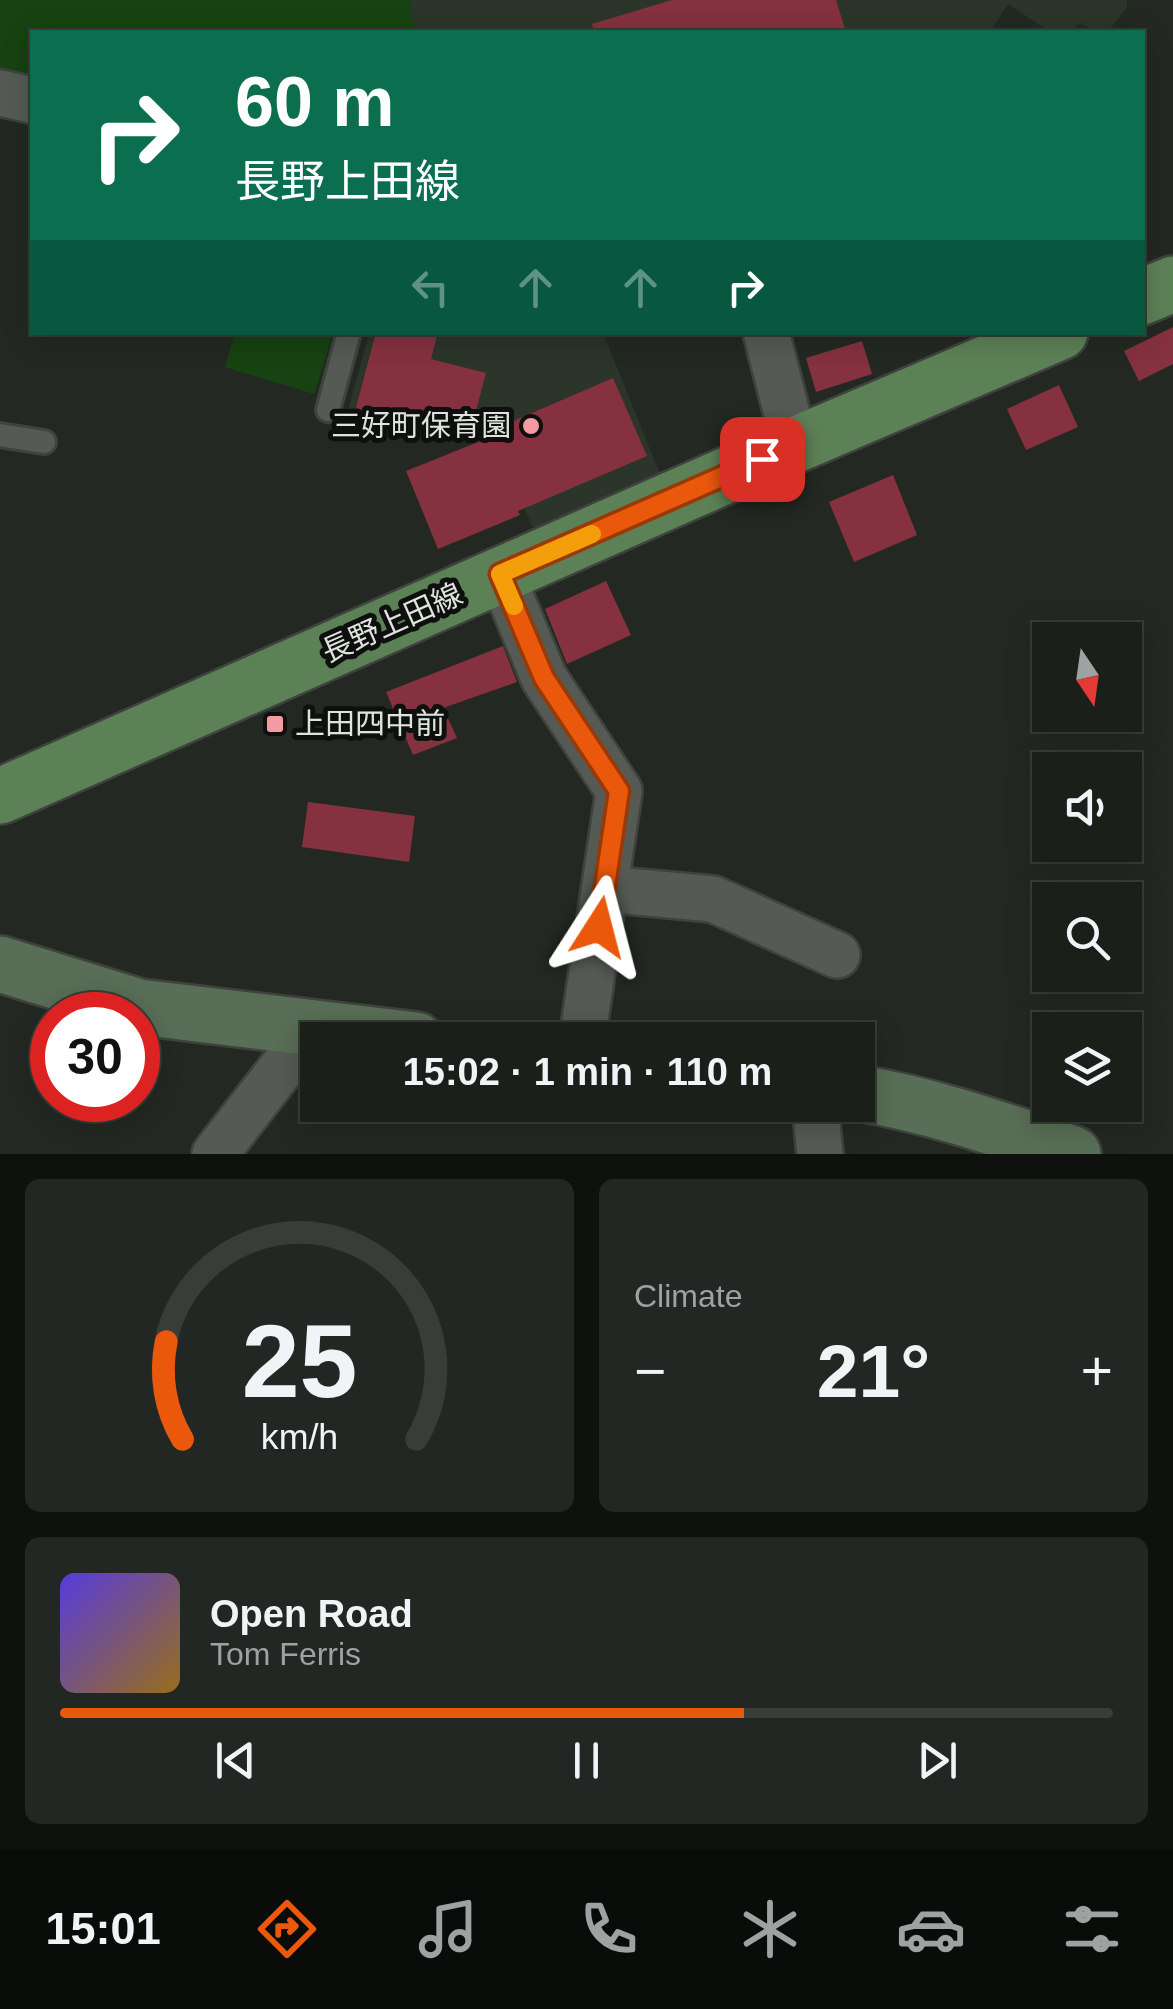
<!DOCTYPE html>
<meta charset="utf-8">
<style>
body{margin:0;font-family:Arial,"Noto Sans JP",sans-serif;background:#232723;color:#f1f3f6;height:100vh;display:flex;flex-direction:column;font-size:38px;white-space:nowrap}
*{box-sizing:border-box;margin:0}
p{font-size:32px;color:#9fa2a2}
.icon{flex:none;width:55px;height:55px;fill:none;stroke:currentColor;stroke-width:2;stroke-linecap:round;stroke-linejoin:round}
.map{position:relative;height:1154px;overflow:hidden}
.details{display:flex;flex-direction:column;gap:25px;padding:25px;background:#0e110e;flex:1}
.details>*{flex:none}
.hud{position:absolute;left:30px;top:30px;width:1115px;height:305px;border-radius:0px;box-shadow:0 5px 25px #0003,0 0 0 2px #383d39;background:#0b6e4f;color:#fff;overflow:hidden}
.needle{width:65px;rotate:167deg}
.fabs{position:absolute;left:1032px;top:622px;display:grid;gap:20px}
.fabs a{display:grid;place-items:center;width:110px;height:110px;border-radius:0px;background:#1a1f1a;box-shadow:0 5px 25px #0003,0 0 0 2px #383d39;font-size:50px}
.speed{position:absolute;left:30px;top:992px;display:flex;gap:20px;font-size:50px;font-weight:700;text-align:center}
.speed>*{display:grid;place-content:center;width:130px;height:130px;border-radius:50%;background:#1a1f1a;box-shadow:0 5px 25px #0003,0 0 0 2px #383d39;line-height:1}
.speed .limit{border:15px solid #d22;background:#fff;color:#111}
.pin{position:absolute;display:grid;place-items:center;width:85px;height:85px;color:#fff;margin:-42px;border-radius:20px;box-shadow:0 5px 15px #0006}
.me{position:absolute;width:110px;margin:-55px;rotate:9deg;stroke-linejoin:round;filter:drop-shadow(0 0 8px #0008)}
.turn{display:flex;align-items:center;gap:35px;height:210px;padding:0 40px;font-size:45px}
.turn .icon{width:130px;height:130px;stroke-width:2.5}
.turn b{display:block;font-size:70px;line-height:85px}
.lanes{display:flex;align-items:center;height:95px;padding:0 40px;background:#0003;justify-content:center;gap:50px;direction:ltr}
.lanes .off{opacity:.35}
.big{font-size:75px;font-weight:600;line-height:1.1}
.details .tile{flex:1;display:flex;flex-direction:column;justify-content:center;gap:15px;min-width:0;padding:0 35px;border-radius:15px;background:#232723}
.details .dial{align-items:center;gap:0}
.dial svg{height:260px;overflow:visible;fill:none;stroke:#383d39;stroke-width:7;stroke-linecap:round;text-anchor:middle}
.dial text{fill:#f1f3f6;stroke:none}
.song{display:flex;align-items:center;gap:30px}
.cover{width:120px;height:120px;border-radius:15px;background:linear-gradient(135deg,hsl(250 70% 55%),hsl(40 70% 35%))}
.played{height:10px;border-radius:5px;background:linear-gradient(90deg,#ea580c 65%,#383d39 65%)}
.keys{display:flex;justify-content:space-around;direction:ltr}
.heat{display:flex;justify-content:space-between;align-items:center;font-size:55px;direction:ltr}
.details .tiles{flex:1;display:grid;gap:25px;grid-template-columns:1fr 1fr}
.tile:last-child{grid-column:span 2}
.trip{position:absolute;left:300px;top:1022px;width:575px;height:100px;border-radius:0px;background:#1a1f1a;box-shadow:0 5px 25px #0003,0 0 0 2px #383d39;font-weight:600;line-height:100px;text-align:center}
.dock{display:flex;height:160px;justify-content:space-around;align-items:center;background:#0a0c0a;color:#9fa2a2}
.dock .icon{width:70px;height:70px}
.dock .selected{color:#ea580c}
.dock b{font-size:45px;color:#f1f3f6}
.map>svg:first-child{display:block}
.built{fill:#2c352a}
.green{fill:#174211}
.building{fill:#85313f}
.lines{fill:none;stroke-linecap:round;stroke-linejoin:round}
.lane-casing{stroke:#3f433e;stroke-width:28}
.street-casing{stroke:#3f433e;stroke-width:50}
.secondary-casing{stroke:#3f433e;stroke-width:60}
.primary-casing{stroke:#3f433e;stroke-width:60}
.lane{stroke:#555b54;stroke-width:22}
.street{stroke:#555b54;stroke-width:45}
.secondary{stroke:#596e56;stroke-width:55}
.primary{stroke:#5d8157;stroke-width:55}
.route-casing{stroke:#983908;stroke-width:25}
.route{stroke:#ea580c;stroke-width:18}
.slow{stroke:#f59e0b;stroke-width:18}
.poi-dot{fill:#f49aa3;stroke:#0e100e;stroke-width:4}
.labels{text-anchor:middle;stroke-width:10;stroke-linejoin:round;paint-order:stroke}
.poi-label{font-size:30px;fill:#dfe2de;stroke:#0e100e;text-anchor:end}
.street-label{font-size:30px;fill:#dfe2de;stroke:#0e100e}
</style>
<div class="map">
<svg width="1173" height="1154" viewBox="0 0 1173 1154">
<rect width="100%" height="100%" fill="#232922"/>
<!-- built -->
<g class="built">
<path d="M 0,0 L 1127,0 L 1127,7 L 1108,32 L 1097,32 L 1080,23 L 1071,32 L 1050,32 L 1008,4 L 990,32 L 32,32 L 32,86 L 0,78 Z"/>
<path d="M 369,333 L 603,333 L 660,474 L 533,528 L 494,438 L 347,415 Z"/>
</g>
<!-- green -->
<g class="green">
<path d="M 0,0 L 409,0 L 416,32 L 32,32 L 32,75 L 0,67 Z"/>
<path d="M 235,333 L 333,333 L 314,394 L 225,367 Z"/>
</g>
<!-- building -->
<g class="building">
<path d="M 672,0 L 836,0 L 846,32 L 594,32 L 592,24 Z"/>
<path d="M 1173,327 L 1173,364 L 1139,381 L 1124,351 Z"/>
<path d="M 376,332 L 438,332 L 431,359 L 486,373 L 469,437 L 356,408 Z"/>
<path d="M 862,341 L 872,374 L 816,392 L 806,358 Z"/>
<path d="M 613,378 L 647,456 L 518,511 L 520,515 L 438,549 L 406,471 L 483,440 L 474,438 Z"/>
<path d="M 1059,385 L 1078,427 L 1026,450 L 1007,409 Z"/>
<path d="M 893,475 L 917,535 L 854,562 L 829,502 Z"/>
<path d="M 606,581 L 631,635 L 567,664 L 545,609 Z"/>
<path d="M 503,646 L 517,682 L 443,708 L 457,738 L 413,755 L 386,692 Z"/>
<path d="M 308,802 L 415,816 L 409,862 L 302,847 Z"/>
</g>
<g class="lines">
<!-- lane casing -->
<g class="lane-casing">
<g id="lane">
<path d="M 328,410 L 349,332"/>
<path d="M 0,435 L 44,442"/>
</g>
</g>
<!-- street casing -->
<g class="street-casing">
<g id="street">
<path d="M 0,93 L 32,100"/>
<path d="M 766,332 L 795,445"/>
<path d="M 501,574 L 544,678 L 619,791 L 582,1040"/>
<path d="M 605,889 L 713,899 L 837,955"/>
<path d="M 815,1105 L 820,1154"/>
<path d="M 215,1154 L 313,1028"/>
</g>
</g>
<!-- secondary casing -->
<g class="secondary-casing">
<g id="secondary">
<path d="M 0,964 L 139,1007 L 416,1040"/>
<path d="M 858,1093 C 932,1105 1002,1130 1073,1154"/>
</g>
</g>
<!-- primary casing -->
<g class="primary-casing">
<g id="primary">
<path d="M 1142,297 L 1173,284"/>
<path d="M 0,796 L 795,445 L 1060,332"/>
</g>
</g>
<!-- lane -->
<use href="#lane" class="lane"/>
<!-- street -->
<use href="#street" class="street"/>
<!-- secondary -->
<use href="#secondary" class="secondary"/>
<!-- primary -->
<use href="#primary" class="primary"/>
</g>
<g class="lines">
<!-- route casing -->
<g class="route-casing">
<path id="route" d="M 599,927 L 619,791 L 544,678 L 500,574 L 762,459"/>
</g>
<!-- route -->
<use href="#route" class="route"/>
<!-- slow -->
<path class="slow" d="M 514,606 L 500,574 L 592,534"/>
</g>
<!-- markers -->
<g class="poi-dot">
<circle cx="531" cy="426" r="10"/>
<rect x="265" y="714" width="20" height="20" rx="5"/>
</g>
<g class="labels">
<!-- poi labels -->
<g class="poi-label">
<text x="511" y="436">三好町保育園</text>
<text x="295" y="734" text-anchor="start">上田四中前</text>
</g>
<!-- street labels -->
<g class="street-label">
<text transform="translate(392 623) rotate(-24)" y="10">長野上田線</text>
</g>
</g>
</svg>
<div class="fabs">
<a><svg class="needle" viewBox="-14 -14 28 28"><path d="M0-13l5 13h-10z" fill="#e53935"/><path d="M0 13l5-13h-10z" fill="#9fa2a2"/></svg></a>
<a><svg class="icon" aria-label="sound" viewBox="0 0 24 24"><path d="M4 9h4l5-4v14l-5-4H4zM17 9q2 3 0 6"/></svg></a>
<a><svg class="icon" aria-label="search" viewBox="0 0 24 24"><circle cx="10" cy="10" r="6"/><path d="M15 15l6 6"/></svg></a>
<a><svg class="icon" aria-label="layers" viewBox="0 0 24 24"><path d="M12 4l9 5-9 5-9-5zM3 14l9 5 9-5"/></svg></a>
</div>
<div class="speed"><div class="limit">30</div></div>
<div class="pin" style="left:762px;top:459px;background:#d93025"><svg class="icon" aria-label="arrive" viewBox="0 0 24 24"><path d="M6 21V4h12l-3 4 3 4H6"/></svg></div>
<svg class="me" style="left:599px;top:927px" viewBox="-20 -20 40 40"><path d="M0-17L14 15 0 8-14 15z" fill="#ea580c" stroke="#fff" stroke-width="4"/></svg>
<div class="trip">15:02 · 1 min · 110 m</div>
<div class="hud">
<div class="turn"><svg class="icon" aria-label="right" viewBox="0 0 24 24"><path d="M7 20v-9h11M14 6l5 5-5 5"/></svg><div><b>60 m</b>長野上田線</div></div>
<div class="lanes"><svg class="icon off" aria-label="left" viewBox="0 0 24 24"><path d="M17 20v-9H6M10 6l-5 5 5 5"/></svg><svg class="icon off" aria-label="ahead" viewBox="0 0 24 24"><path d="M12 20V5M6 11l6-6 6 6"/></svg><svg class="icon off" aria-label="ahead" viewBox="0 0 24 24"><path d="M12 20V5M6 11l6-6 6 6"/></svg><svg class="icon" aria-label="right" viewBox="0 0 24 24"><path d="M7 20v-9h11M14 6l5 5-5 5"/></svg></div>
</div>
</div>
<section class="details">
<div class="tiles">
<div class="tile dial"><svg viewBox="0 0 100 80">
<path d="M14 69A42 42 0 1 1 86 69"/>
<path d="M14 69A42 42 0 0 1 9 39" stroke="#ea580c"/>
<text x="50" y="56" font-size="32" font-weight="700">25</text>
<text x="50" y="72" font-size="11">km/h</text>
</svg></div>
<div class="tile"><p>Climate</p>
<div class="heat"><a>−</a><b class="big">21°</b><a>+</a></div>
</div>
<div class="tile">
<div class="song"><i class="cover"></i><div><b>Open Road</b><p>Tom Ferris</p></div></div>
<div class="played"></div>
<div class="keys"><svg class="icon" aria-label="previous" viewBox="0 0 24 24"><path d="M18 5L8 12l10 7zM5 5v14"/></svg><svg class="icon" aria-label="pause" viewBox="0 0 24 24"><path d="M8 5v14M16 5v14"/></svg><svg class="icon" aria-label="next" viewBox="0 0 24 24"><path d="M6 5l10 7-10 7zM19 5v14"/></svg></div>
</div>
</div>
</section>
<nav class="dock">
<b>15:01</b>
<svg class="icon selected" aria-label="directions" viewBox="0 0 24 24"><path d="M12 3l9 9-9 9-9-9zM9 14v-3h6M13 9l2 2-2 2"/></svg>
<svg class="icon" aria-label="music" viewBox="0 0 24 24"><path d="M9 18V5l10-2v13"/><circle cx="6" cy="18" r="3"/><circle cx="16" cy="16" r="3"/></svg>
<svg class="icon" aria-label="phone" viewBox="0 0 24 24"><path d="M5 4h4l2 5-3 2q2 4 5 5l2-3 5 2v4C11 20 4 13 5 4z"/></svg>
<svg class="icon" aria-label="climate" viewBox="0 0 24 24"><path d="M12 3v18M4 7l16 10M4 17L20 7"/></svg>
<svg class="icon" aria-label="car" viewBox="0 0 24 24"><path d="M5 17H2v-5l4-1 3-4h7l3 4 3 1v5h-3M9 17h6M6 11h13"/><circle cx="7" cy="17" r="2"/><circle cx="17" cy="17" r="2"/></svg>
<svg class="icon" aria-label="filters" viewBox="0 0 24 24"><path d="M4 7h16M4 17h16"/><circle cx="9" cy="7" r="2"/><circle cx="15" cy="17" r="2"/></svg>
</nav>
